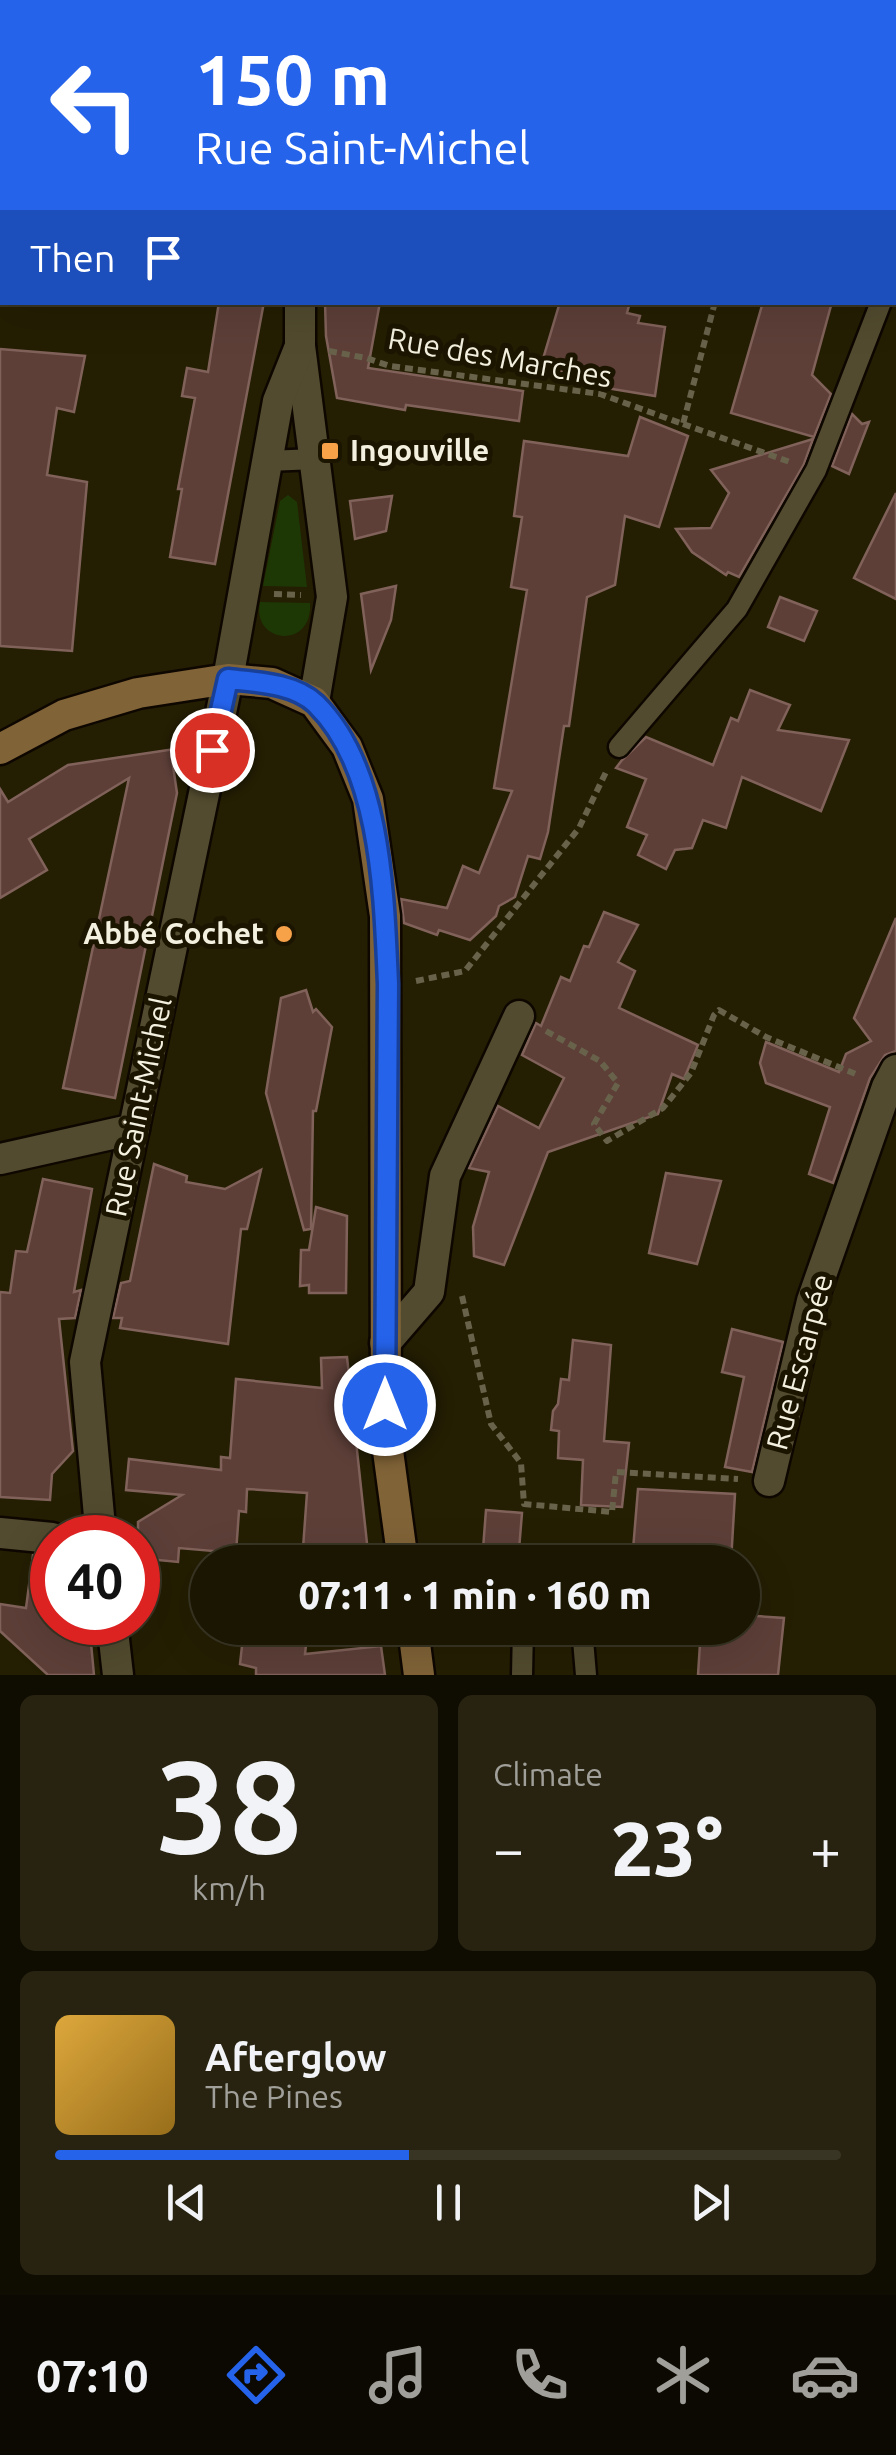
<!DOCTYPE html>
<meta charset="utf-8">
<style>
body{margin:0;font-family:Ubuntu,sans-serif;background:#282311;color:#f1f3f6;height:100vh;display:flex;flex-direction:column;font-size:38px;white-space:nowrap}
*{box-sizing:border-box;margin:0}
p{font-size:32px;color:#a09f99}
.icon{flex:none;width:55px;height:55px;fill:none;stroke:currentColor;stroke-width:2;stroke-linecap:round;stroke-linejoin:round}
.map{position:relative;height:1675px;overflow:hidden}
.sheet{display:flex;flex-direction:column;gap:20px;padding:20px;background:#0f0c01;flex:1}
.sheet>*{flex:none}
.top-card{position:absolute;left:0px;top:0px;width:898px;height:305px;box-shadow:0 10px 40px #0002,0 0 0 2px #393524;background:#2563eb;color:#fff;overflow:hidden}
.speed{position:absolute;left:30px;top:1515px;display:flex;gap:20px;font-size:50px;font-weight:700;text-align:center}
.speed>*{display:grid;place-content:center;width:130px;height:130px;border-radius:50%;background:#1b1602;box-shadow:0 10px 40px #0002,0 0 0 2px #393524;line-height:1}
.speed .limit{border:15px solid #d22;background:#fff;color:#111}
.pin{position:absolute;display:grid;place-items:center;width:85px;height:85px;color:#fff;margin:-42px;border:5px solid #fff;border-radius:50%;box-shadow:0 2px 10px #0007}
.me{position:absolute;width:110px;margin:-55px;rotate:0deg;stroke-linejoin:round;filter:drop-shadow(0 0 8px #0008)}
.turn{display:flex;align-items:center;gap:35px;height:210px;padding:0 30px;font-size:45px}
.turn .icon{width:130px;height:130px;stroke-width:2.5}
.turn b{display:block;font-size:70px;line-height:85px}
.then{display:flex;align-items:center;height:95px;padding:0 30px;background:#0003;gap:20px;font-size:38px}
.big{font-size:75px;font-weight:800;line-height:1.1}
.sheet .tile{flex:1;display:flex;flex-direction:column;justify-content:center;gap:15px;min-width:0;padding:0 35px;border-radius:15px;background:#282311}
.sheet .dial{align-items:center;gap:0}
.dial b{font-size:130px;line-height:1}
.song{display:flex;align-items:center;gap:30px}
.cover{width:120px;height:120px;border-radius:15px;background:linear-gradient(135deg,hsl(40 70% 55%),hsl(40 70% 35%))}
.played{height:10px;border-radius:5px;background:linear-gradient(90deg,#2563eb 45%,#393524 45%)}
.keys{display:flex;justify-content:space-around;direction:ltr}
.heat{display:flex;justify-content:space-between;align-items:center;font-size:55px;direction:ltr}
.sheet .tiles{flex:1;display:grid;gap:20px;grid-template-columns:1fr 1fr}
.tile:last-child{grid-column:span 2}
.trip{position:absolute;left:190px;top:1545px;width:570px;height:100px;border-radius:50px;background:#1b1602;box-shadow:0 10px 40px #0002,0 0 0 2px #393524;font-weight:800;line-height:100px;text-align:center}
.menu{display:flex;height:160px;justify-content:space-around;align-items:center;background:#0b0901;color:#a09f99}
.menu .icon{width:70px;height:70px}
.menu .active{color:#2563eb}
.menu b{font-size:45px;color:#f1f3f6}
.map>svg:first-child{display:block}
.green{fill:#1d3805}
.building{fill:#5d3f38;stroke:#81625a;stroke-width:2.5}
.lines{fill:none;stroke-linecap:round;stroke-linejoin:round}
.lane-casing{stroke:#0e0700;stroke-width:25}
.street-casing{stroke:#0e0700;stroke-width:35}
.secondary-casing{stroke:#0e0700;stroke-width:35}
.path{stroke:#68624b;stroke-width:6;stroke-dasharray:8 5;stroke-linecap:butt}
.lane{stroke:#524b2f;stroke-width:20}
.street{stroke:#524b2f;stroke-width:30}
.secondary{stroke:#806337;stroke-width:30}
.route-casing{stroke:#184099;stroke-width:25}
.route{stroke:#2563eb;stroke-width:18}
.poi-dot{fill:#f7a149;stroke:#1b1500;stroke-width:4}
.labels{text-anchor:middle;stroke-width:10;stroke-linejoin:round;paint-order:stroke}
.street-label{font-size:30px;fill:#f4f0e0;stroke:#1b1500}
.poi-label{font-size:30px;font-weight:bold;fill:#f4f0e0;stroke:#1b1500;text-anchor:start}
</style>
<div class="map">
<svg width="896" height="1675" viewBox="0 0 896 1675">
<rect width="100%" height="100%" fill="#241e03"/>
<!-- green -->
<g class="green">
<path d="M 288,495 L 297,502 L 307,587 L 263,586 L 280,501 Z"/>
<path d="M 260,602 L 310,603 C 313,650 251,644 260,602 Z"/>
</g>
<!-- building -->
<g class="building">
<path d="M 219,302 L 264,302 L 215,564 L 170,557 L 182,489 L 178,489 L 195,398 L 182,396 L 187,368 L 208,372 Z"/>
<path d="M 325,302 L 380,302 L 368,368 L 523,391 L 519,421 L 406,405 L 405,410 L 337,398 L 326,336 Z"/>
<path d="M 560,302 L 630,302 L 627,313 L 640,316 L 638,323 L 665,327 L 655,396 L 594,386 L 595,377 L 540,369 Z"/>
<path d="M 763,302 L 832,302 L 812,375 L 831,394 L 814,437 L 731,413 Z"/>
<path d="M 0,349 L 85,356 L 74,412 L 57,408 L 47,475 L 87,482 L 72,651 L 0,646 Z"/>
<path d="M 852,414 L 862,424 L 869,422 L 849,474 L 832,466 Z"/>
<path d="M 640,417 L 688,436 L 659,527 L 625,516 L 615,585 L 587,597 L 569,726 L 564,726 L 548,832 L 540,859 L 528,856 L 515,897 L 499,906 L 496,916 L 470,940 L 439,930 L 437,935 L 404,923 L 401,899 L 447,908 L 463,866 L 479,873 L 512,791 L 494,788 L 527,590 L 511,587 L 522,517 L 514,516 L 524,441 L 628,456 Z"/>
<path d="M 813,439 L 804,464 L 739,577 L 728,572 L 726,575 L 692,552 L 676,529 L 711,528 L 729,493 L 711,470 Z"/>
<path d="M 896,493 L 896,599 L 854,578 Z"/>
<path d="M 392,496 L 386,531 L 355,539 L 350,501 Z"/>
<path d="M 396,586 L 391,620 L 371,670 L 361,594 Z"/>
<path d="M 780,597 L 817,611 L 804,641 L 768,627 Z"/>
<path d="M 750,690 L 790,705 L 778,730 L 849,740 L 821,811 L 742,777 L 726,828 L 703,820 L 692,848 L 675,850 L 666,869 L 638,855 L 647,835 L 627,827 L 646,779 L 616,768 L 622,760 L 646,737 L 713,765 L 731,718 L 738,721 Z"/>
<path d="M 175,749 L 171,752 L 177,793 L 115,1098 L 63,1088 L 129,778 L 29,839 L 47,870 L 0,898 L 0,789 L 8,802 L 68,765 Z"/>
<path d="M 604,912 L 638,925 L 618,962 L 635,971 L 619,1008 L 698,1045 L 684,1079 L 672,1074 L 658,1114 L 548,1152 L 504,1265 L 474,1256 L 473,1227 L 489,1172 L 469,1168 L 498,1106 L 539,1128 L 564,1078 L 522,1055 L 536,1023 L 541,1026 L 561,977 L 570,981 L 584,946 L 589,947 Z"/>
<path d="M 896,918 L 896,1051 L 885,1055 L 870,1078 L 833,1183 L 809,1174 L 830,1107 L 766,1083 L 760,1063 L 766,1042 L 839,1072 L 846,1054 L 871,1041 L 854,1018 Z"/>
<path d="M 306,990 L 313,1012 L 316,1009 L 332,1027 L 316,1111 L 313,1111 L 311,1229 L 304,1230 L 266,1093 L 281,998 Z"/>
<path d="M 154,1164 L 187,1176 L 186,1182 L 225,1189 L 261,1170 L 247,1229 L 241,1229 L 228,1344 L 120,1328 L 122,1318 L 113,1318 L 121,1283 L 130,1281 Z"/>
<path d="M 666,1173 L 721,1181 L 697,1264 L 649,1253 Z"/>
<path d="M 43,1179 L 92,1189 L 74,1292 L 81,1290 L 75,1318 L 59,1319 L 73,1451 L 52,1474 L 50,1500 L 0,1497 L 0,1292 L 10,1293 L 16,1251 L 27,1252 Z"/>
<path d="M 316,1207 L 347,1216 L 346,1293 L 309,1293 L 309,1285 L 300,1286 L 301,1250 L 309,1250 Z"/>
<path d="M 732,1329 L 783,1342 L 752,1472 L 725,1467 L 744,1377 L 722,1372 Z"/>
<path d="M 573,1340 L 611,1345 L 604,1441 L 629,1443 L 622,1507 L 581,1505 L 583,1460 L 558,1458 L 559,1431 L 551,1430 L 553,1411 L 558,1404 L 561,1379 L 569,1380 Z"/>
<path d="M 347,1357 L 369,1562 L 302,1562 L 307,1493 L 247,1489 L 246,1512 L 239,1511 L 236,1553 L 179,1548 L 178,1562 L 138,1558 L 138,1522 L 182,1495 L 126,1490 L 129,1459 L 221,1470 L 221,1457 L 230,1458 L 236,1379 L 322,1388 L 321,1358 Z"/>
<path d="M 638,1489 L 735,1494 L 731,1562 L 632,1562 Z"/>
<path d="M 486,1510 L 522,1513 L 518,1562 L 482,1562 Z"/>
<path d="M 33,1555 L 52,1556 L 52,1622 L 89,1622 L 94,1675 L 48,1675 L 0,1631 L 0,1604 L 26,1608 Z"/>
<path d="M 742,1615 L 784,1618 L 778,1675 L 698,1675 L 701,1628 L 742,1628 Z"/>
<path d="M 244,1628 L 308,1628 L 305,1654 L 381,1646 L 385,1675 L 256,1675 L 256,1668 L 240,1664 Z"/>
</g>
<g class="lines">
<!-- lane casing -->
<g class="lane-casing">
<g id="lane">
<path d="M 895,267 L 896,264"/>
<path d="M 267,461 L 316,459"/>
<path d="M 619,747 L 737,609 L 816,470 L 881,302"/>
<path d="M 582,1628 L 586,1675"/>
<path d="M 522,1675 L 523,1628"/>
</g>
</g>
<!-- street casing -->
<g class="street-casing">
<g id="street">
<path d="M 35,0 L 39,2"/>
<path d="M 292,0 L 293,2"/>
<path d="M 444,2 L 446,0"/>
<path d="M 300,302 L 300,346 L 332,597 L 314,702"/>
<path d="M 0,1159 L 134,1129"/>
<path d="M 385,1343 L 429,1292 L 445,1176 L 519,1016"/>
<path d="M 769,1481 L 812,1301 L 887,1087 L 896,1070"/>
<path d="M 0,1533 L 52,1538"/>
<path d="M 101,1538 L 85,1362 L 228,679 L 278,401 L 300,346"/>
<path d="M 112,1622 L 118,1675"/>
</g>
</g>
<!-- secondary casing -->
<g class="secondary-casing">
<g id="secondary">
<path d="M 0,749 L 64,715 L 138,693 L 228,679 L 272,683 L 314,702 L 347,747 L 368,799 L 385,916 L 386,1436 L 403,1562"/>
<path d="M 413,1628 L 419,1675"/>
</g>
</g>
<!-- path -->
<g class="path">
<path d="M 774,0 L 774,2"/>
<path d="M 329,351 L 366,358 L 390,366 L 600,394 L 683,424 L 715,302"/>
<path d="M 683,424 L 790,462"/>
<path d="M 274,594 L 301,595"/>
<path d="M 416,981 L 465,971 L 579,828 L 607,770"/>
<path d="M 546,1031 L 600,1061 L 618,1083 L 594,1124 L 607,1141 L 663,1108 L 691,1073 L 714,1015 L 719,1010 L 766,1037 L 858,1075"/>
<path d="M 462,1296 L 491,1424 L 521,1463 L 524,1504 L 612,1512 L 616,1472 L 738,1479"/>
</g>
<!-- lane -->
<use href="#lane" class="lane"/>
<!-- street -->
<use href="#street" class="street"/>
<!-- secondary -->
<use href="#secondary" class="secondary"/>
</g>
<g class="lines">
<!-- route casing -->
<g class="route-casing">
<path id="route" d="M 212,750 L 228,679 C 255,682 294,683 316,704 C 382,769 384,897 388,984 L 385,1405"/>
</g>
<!-- route -->
<use href="#route" class="route"/>
</g>
<!-- markers -->
<g class="poi-dot">
<rect x="320" y="441" width="20" height="20" rx="5"/>
<circle cx="284" cy="934" r="10"/>
</g>
<g class="labels">
<!-- street labels -->
<g class="street-label">
<text transform="translate(500 358) rotate(10)" y="10">Rue des Marches</text>
<text transform="translate(139 1107) rotate(-78)" y="10">Rue Saint-Michel</text>
<text transform="translate(800 1362) rotate(-75)" y="10">Rue Escarpée</text>
</g>
<!-- poi labels -->
<g class="poi-label">
<text x="350" y="461">Ingouville</text>
<text x="264" y="944" text-anchor="end">Abbé Cochet</text>
</g>
</g>
</svg>
<div class="speed"><div class="limit">40</div></div>
<div class="pin" style="left:212px;top:750px;background:#d93025"><svg class="icon" aria-label="arrive" viewBox="0 0 24 24"><path d="M6 21V4h12l-3 4 3 4H6"/></svg></div>
<svg class="me" style="left:385px;top:1405px" viewBox="-20 -20 40 40"><circle r="17" fill="#2563eb" stroke="#fff" stroke-width="3"/><path d="M0-11L8 9 0 5-8 9z" fill="#fff"/></svg>
<div class="trip">07:11 · 1 min · 160 m</div>
<div class="top-card">
<div class="turn"><svg class="icon" aria-label="left" viewBox="0 0 24 24"><path d="M17 20v-9H6M10 6l-5 5 5 5"/></svg><div><b>150 m</b>Rue Saint-Michel</div></div>
<div class="then">Then<svg class="icon" aria-label="arrive" viewBox="0 0 24 24"><path d="M6 21V4h12l-3 4 3 4H6"/></svg></div>
</div>
</div>
<section class="sheet">
<div class="tiles">
<div class="tile dial"><b>38</b><p>km/h</p></div>
<div class="tile"><p>Climate</p>
<div class="heat"><a>−</a><b class="big">23°</b><a>+</a></div>
</div>
<div class="tile">
<div class="song"><i class="cover"></i><div><b>Afterglow</b><p>The Pines</p></div></div>
<div class="played"></div>
<div class="keys"><svg class="icon" aria-label="previous" viewBox="0 0 24 24"><path d="M18 5L8 12l10 7zM5 5v14"/></svg><svg class="icon" aria-label="pause" viewBox="0 0 24 24"><path d="M8 5v14M16 5v14"/></svg><svg class="icon" aria-label="next" viewBox="0 0 24 24"><path d="M6 5l10 7-10 7zM19 5v14"/></svg></div>
</div>
</div>
</section>
<nav class="menu">
<b>07:10</b>
<svg class="icon active" aria-label="directions" viewBox="0 0 24 24"><path d="M12 3l9 9-9 9-9-9zM9 14v-3h6M13 9l2 2-2 2"/></svg>
<svg class="icon" aria-label="music" viewBox="0 0 24 24"><path d="M9 18V5l10-2v13"/><circle cx="6" cy="18" r="3"/><circle cx="16" cy="16" r="3"/></svg>
<svg class="icon" aria-label="phone" viewBox="0 0 24 24"><path d="M5 4h4l2 5-3 2q2 4 5 5l2-3 5 2v4C11 20 4 13 5 4z"/></svg>
<svg class="icon" aria-label="climate" viewBox="0 0 24 24"><path d="M12 3v18M4 7l16 10M4 17L20 7"/></svg>
<svg class="icon" aria-label="car" viewBox="0 0 24 24"><path d="M5 17H2v-5l4-1 3-4h7l3 4 3 1v5h-3M9 17h6M6 11h13"/><circle cx="7" cy="17" r="2"/><circle cx="17" cy="17" r="2"/></svg>
</nav>
